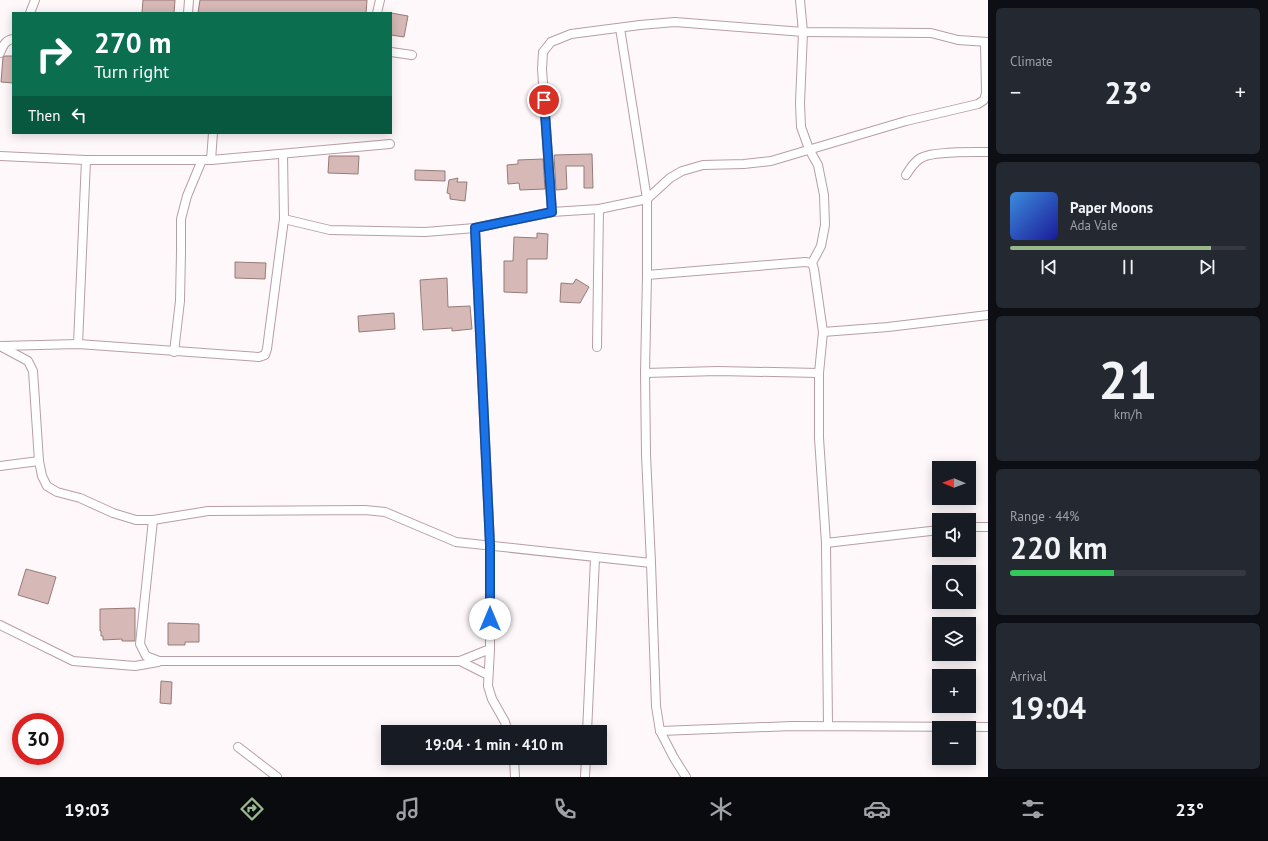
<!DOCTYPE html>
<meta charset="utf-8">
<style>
body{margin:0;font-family:"PT Sans",sans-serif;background:#242831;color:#f1f3f6;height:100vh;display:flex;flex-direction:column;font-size:15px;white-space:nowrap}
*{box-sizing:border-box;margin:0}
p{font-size:13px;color:#9ea1a6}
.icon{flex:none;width:22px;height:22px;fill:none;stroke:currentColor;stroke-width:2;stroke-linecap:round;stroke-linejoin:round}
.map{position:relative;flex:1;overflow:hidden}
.details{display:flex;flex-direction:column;gap:8px;padding:8px;background:#0d0f14;width:280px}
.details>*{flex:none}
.hud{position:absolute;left:12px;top:12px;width:380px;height:122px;border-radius:0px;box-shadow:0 2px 10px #0003;background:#0b6e4f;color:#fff;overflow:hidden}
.needle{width:26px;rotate:271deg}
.buttons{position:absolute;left:932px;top:461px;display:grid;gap:8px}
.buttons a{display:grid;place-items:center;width:44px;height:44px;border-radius:0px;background:#171b24;box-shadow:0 2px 10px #0003;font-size:20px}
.speed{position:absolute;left:12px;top:713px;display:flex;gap:8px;font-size:20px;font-weight:700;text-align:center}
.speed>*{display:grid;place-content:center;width:52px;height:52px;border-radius:50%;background:#171b24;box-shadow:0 2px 10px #0003;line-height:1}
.speed .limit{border:6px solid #d22;background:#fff;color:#111}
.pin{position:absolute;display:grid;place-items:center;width:34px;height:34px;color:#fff;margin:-17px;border:2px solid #fff;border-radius:50%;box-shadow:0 1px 4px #0007}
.me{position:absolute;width:44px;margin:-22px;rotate:0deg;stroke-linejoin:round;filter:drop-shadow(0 0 3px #0008)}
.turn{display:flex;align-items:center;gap:14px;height:84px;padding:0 16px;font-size:18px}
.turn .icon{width:52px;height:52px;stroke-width:2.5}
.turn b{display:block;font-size:28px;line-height:34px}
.then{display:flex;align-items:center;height:38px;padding:0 16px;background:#0003;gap:8px;font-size:15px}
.big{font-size:30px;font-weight:700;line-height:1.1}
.details .widget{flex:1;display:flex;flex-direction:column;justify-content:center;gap:6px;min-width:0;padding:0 14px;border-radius:6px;background:#242831}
.details .dial{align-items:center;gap:0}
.dial b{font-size:52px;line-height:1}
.song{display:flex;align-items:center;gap:12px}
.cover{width:48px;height:48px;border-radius:6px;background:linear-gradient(135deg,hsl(210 70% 55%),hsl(240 70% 35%))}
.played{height:4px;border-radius:2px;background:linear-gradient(90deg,#99b88c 85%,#363941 85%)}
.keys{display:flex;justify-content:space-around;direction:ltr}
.heat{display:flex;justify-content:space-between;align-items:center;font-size:22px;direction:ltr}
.charge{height:6px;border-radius:3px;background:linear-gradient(90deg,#34c759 44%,#363941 0)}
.trip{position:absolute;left:381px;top:725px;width:226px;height:40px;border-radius:0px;background:#171b24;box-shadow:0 2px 10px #0003;font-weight:700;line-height:40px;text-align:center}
.tabs{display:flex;height:64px;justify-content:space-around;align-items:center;background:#090b0e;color:#9ea1a6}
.tabs .icon{width:28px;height:28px}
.tabs .current{color:#99b88c}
.tabs b{font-size:18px;color:#f1f3f6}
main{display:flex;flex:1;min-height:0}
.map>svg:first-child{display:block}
.building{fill:#d6b9b6;stroke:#967b78}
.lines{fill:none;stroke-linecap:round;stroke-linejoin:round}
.street-casing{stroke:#b99da6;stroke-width:10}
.street{stroke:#fff;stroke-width:8}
.route-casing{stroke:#114b97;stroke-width:10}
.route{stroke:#1a73e8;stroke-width:7}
</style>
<main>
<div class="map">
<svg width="988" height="777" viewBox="0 0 988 777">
<rect width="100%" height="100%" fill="#fef8fa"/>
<!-- building -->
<g class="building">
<path d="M 143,0 L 175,0 L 174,13 L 142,13 Z"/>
<path d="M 200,0 L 367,0 L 366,13 L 198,13 Z"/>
<path d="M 391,13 L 408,16 L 404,37 L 391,35 Z"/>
<path d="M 5,56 L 13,56 L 13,83 L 1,82 L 3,57 Z"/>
<path d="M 592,154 L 593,188 L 584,188 L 584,166 L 566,166 L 567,189 L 556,190 L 554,155 Z"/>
<path d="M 329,156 L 359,156 L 358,174 L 328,173 Z"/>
<path d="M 543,159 L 545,189 L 520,190 L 519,183 L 508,184 L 507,165 L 518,164 L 518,160 Z"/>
<path d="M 415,170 L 445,171 L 445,181 L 415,180 Z"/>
<path d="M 458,178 L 457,182 L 467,182 L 465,201 L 450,199 L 450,194 L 447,193 L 449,180 Z"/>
<path d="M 537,233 L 548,234 L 547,259 L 527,259 L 527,293 L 504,292 L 504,261 L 513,261 L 514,237 L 537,238 Z"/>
<path d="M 235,262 L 266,263 L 265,279 L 235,278 Z"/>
<path d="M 447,278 L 448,307 L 470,306 L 472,329 L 452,331 L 452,328 L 423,330 L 420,280 Z"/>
<path d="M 576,279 L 589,287 L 580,303 L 560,302 L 561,283 L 573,284 Z"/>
<path d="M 394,313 L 395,329 L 359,332 L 358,316 Z"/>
<path d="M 26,569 L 56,577 L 48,604 L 18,595 Z"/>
<path d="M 135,608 L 135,641 L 122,641 L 122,639 L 103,640 L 103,636 L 101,636 L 101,631 L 100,631 L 100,609 Z"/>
<path d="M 168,623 L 199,624 L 199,642 L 185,642 L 185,645 L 168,645 Z"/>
<path d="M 161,681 L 172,682 L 171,704 L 160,703 Z"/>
</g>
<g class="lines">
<!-- street casing -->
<g class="street-casing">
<g id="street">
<path d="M 30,13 L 35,0"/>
<path d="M 188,13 L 189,0"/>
<path d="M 377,13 L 380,0"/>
<path d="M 620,28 L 647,199 L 647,275 L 645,373 L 646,455 L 651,563 L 656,706 L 660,731 L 674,758 L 686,777"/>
<path d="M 391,52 L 412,55"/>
<path d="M 0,53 C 3,46 5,40 13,39"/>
<path d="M 283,154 L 284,219 L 330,230 L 425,232 L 475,228 L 552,212 L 599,209 L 647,199 L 670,178 L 682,171 L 703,165 L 744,164 L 771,161 L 906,121 L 978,104 L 984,100 L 986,93 L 985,42"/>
<path d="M 0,156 L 86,160 L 211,160 L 390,144"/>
<path d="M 211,160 L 213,133"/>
<path d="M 906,175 C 910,169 915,160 923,157 C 936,151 972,152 988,152"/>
<path d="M 552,212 L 542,69 L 543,52 L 551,42 L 571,34 L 640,25 L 675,22 L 803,32 L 931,33 L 958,40 L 988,42"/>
<path d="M 475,228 L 490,545 L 490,649 L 488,686 L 492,699 L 505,722 L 508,732"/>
<path d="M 647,275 L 805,262 L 812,263"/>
<path d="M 823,332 L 888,327 L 988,315"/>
<path d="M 78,344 L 86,160"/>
<path d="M 0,346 L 28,361 L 33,371 L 39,461 L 42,476 L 47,486 L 57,492 L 80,498 L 113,513 L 136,520 L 153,520 L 208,511 L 365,510 L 385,512 L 456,542 L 651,563"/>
<path d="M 1,346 L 78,344 L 259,357 L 265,355 L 267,349 L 284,219"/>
<path d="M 597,347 L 599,209"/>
<path d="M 174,352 L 180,301 L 181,252 L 181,219 L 187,196 L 202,160"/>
<path d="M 645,373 L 718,371 L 819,373 L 823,332 L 814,269 L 812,263 L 821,246 L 825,225 L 824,195 L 818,165 L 809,149 L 801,127 L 800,103 L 803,32 L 800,0"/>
<path d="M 819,373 L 819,438 L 826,543 L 828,726"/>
<path d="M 0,466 L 39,461"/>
<path d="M 153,520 L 140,644 L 146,656 L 159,661 L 460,661 L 490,649"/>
<path d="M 969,527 L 988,527"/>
<path d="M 826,543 L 939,530"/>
<path d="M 0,625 L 73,661 L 135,666 L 158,662"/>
<path d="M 460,661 L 488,675"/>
<path d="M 660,731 L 792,726 L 988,727"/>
<path d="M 587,732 L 595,558"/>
<path d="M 238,747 L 277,777"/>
<path d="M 514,758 L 515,777"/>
<path d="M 585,777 L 586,758"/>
</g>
</g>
<!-- street -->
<use href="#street" class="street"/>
</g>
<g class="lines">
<!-- route casing -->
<g class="route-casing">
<path id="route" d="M 490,619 L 490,545 L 475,228 L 552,212 L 544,100"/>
</g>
<!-- route -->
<use href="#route" class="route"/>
</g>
</svg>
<div class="buttons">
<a><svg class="needle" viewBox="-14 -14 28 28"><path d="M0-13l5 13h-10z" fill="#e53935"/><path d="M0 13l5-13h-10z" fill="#9ea1a6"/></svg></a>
<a><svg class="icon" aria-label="sound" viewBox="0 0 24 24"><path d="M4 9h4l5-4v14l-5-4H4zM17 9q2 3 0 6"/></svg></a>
<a><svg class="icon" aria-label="search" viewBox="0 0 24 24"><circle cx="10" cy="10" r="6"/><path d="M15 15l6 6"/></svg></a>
<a><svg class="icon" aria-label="layers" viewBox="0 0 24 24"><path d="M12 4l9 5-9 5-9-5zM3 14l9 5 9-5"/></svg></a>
<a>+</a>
<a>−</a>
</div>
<div class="speed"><div class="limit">30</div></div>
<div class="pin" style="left:544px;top:100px;background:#d93025"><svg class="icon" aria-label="arrive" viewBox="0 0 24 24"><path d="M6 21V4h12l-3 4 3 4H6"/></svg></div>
<svg class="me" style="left:490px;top:619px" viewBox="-20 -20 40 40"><circle r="19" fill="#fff"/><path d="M0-13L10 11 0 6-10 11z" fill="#1a73e8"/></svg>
<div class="trip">19:04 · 1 min · 410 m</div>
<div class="hud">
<div class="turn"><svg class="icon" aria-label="right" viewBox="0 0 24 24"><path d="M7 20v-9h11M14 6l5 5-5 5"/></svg><div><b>270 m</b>Turn right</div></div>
<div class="then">Then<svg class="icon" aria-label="left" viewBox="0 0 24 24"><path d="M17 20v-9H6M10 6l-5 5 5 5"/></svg></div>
</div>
</div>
<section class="details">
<div class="widget"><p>Climate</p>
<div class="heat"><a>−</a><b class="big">23°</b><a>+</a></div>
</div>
<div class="widget">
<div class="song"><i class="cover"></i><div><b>Paper Moons</b><p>Ada Vale</p></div></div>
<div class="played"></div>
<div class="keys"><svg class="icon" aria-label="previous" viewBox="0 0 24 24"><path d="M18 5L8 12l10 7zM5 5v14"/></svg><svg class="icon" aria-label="pause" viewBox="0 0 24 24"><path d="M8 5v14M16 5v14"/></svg><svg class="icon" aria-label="next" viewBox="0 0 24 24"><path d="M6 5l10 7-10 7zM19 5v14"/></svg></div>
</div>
<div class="widget dial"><b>21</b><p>km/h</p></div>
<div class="widget"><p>Range · 44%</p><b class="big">220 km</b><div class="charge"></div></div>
<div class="widget"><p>Arrival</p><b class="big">19:04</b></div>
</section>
</main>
<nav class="tabs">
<b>19:03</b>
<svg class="icon current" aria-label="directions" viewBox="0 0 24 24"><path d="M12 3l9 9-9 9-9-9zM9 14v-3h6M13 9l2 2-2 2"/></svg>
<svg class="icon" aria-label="music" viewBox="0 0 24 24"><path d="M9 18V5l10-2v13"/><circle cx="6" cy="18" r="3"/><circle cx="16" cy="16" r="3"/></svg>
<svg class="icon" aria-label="phone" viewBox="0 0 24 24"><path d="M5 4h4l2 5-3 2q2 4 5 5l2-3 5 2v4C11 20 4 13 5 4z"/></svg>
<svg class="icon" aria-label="climate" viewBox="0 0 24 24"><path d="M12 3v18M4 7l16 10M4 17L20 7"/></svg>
<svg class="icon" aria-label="car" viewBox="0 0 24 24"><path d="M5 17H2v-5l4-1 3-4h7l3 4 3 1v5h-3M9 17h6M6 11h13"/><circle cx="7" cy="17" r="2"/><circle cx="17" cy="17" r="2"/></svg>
<svg class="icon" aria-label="filters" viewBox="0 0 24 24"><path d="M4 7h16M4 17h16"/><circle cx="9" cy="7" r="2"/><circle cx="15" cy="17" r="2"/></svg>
<b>23°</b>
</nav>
